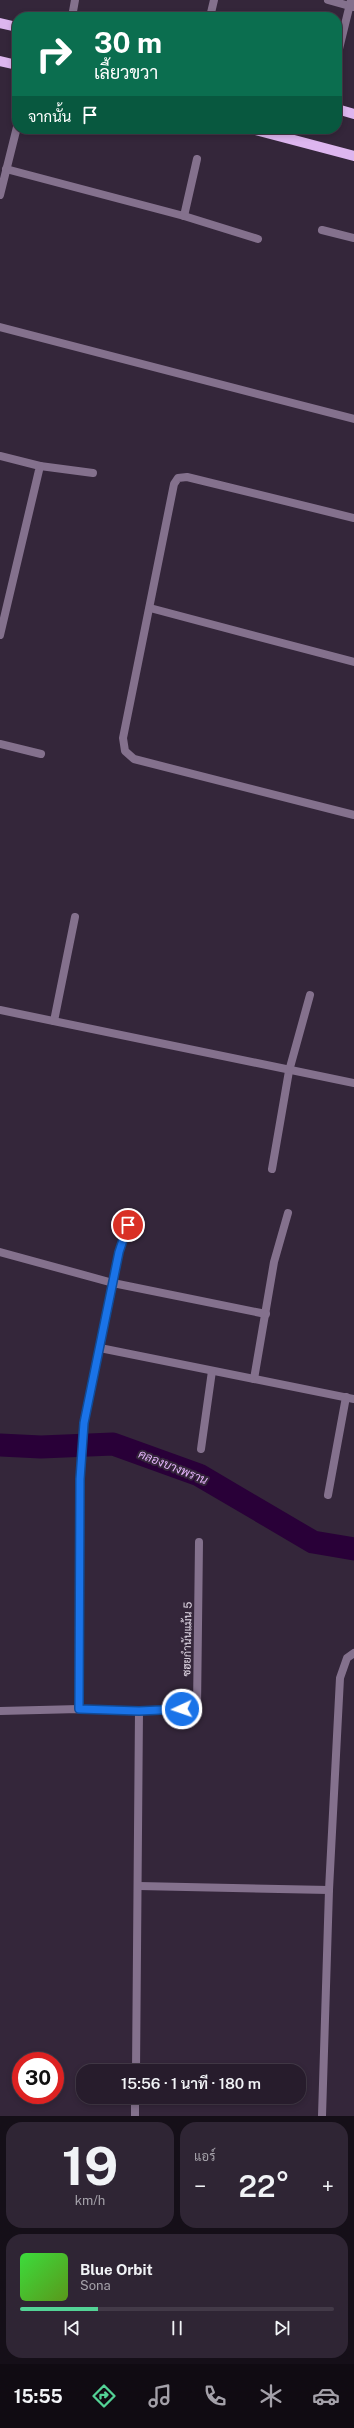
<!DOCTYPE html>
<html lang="th">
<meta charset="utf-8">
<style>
body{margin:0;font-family:"Public Sans",Sarabun,sans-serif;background:#2f2534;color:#f1f3f6;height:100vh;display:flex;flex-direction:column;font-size:15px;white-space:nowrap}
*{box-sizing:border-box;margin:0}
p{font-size:13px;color:#a4a1a9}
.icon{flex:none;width:22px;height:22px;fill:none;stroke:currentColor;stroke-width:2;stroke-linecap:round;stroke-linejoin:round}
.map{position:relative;height:2116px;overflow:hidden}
.drawer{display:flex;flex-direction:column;gap:6px;padding:6px;background:#150f18;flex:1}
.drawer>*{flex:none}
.banner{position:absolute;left:12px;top:12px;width:330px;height:122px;border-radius:16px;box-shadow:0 2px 6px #0003,0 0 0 1px #433a48;background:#0b6e4f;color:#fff;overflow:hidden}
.speed{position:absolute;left:12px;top:2052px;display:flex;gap:8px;font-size:20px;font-weight:700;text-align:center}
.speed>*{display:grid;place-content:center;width:52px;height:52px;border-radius:50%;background:#271c2c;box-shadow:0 2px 6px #0003,0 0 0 1px #433a48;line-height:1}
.speed .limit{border:6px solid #d22;background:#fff;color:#111}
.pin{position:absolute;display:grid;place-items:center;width:34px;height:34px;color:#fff;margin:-17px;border:2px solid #fff;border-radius:50%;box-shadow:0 1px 4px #0007}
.me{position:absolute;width:44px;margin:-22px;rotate:267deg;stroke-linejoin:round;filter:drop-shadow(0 0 3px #0008)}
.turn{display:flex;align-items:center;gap:14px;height:84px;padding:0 16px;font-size:18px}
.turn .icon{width:52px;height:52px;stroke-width:2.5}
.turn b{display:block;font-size:28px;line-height:34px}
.then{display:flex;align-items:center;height:38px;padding:0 16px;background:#0003;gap:8px;font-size:15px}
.big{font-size:30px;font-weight:600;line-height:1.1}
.drawer .tile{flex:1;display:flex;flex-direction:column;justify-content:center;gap:6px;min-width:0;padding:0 14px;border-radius:16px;background:#2f2534}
.drawer .dial{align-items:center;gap:0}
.dial b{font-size:52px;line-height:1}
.song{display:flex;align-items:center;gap:12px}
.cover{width:48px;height:48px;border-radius:6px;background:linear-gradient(135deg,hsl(120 70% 55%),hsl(90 70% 35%))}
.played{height:4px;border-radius:2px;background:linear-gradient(90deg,#53d396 25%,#433a48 25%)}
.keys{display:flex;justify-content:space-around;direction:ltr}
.heat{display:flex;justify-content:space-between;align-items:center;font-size:22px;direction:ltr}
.drawer .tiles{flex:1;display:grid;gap:6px;grid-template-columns:1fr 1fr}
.tile:last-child{grid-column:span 2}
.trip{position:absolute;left:76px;top:2064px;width:230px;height:40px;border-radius:16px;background:#271c2c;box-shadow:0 2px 6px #0003,0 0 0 1px #433a48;font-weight:600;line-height:40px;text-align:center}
.menu{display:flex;height:64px;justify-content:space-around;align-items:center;background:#100b12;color:#a4a1a9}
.menu .icon{width:28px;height:28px}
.menu .active{color:#53d396}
.menu b{font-size:18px;color:#f1f3f6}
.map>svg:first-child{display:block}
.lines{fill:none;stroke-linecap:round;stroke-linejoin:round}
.canal{stroke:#290038;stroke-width:23}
.lane{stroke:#84718d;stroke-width:8}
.street{stroke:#84718d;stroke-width:8}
.primary{stroke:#ddb6ef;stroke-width:10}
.route-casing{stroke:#114b97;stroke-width:10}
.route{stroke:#1a73e8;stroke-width:7}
.labels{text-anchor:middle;stroke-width:4;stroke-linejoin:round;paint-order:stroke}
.street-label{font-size:11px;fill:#e6ddea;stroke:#34263a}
.water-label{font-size:12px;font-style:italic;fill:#e3b3f9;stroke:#34263a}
</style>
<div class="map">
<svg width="354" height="2116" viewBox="0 0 354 2116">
<rect width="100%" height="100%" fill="#34263a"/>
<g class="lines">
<!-- canal -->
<path class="canal" d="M 0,1445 L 41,1447 L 113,1444 L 199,1475 L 313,1542 L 354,1549"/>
<!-- lane -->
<g class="lane">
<path d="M 54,1021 L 75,917"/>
<path d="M 272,1169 L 289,1071 L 310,995"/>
</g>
<!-- street -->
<g class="street">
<path d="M 328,0 L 353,7"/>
<path d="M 72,17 L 75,0"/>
<path d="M 210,17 L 214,0"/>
<path d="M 337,57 L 351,0"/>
<path d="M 6,169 L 184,216 L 258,239"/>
<path d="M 0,195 L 17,127"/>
<path d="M 184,216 L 197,159"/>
<path d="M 322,230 L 354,238"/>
<path d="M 0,327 L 354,419"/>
<path d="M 0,456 L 40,466 L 0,635"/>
<path d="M 40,466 L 93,473"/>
<path d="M 354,518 L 187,477 L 178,478 L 174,484 L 123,738 L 125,751 L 134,759 L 354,815"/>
<path d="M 150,608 L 354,662"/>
<path d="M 0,744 L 41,754"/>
<path d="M 0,1010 L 354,1083"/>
<path d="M 0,1252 L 113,1283 L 119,1252 L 128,1225"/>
<path d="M 100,1348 L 354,1399"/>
<path d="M 254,1379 L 274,1262 L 288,1213"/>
<path d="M 201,1449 L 212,1371"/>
<path d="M 328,1495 L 346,1397"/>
<path d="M 79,1709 L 80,1479 L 84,1423 L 113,1283 L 266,1314"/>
<path d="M 0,1711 L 79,1709 L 139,1711 L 197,1708 L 199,1542"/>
<path d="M 139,1886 L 329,1890"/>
<path d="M 136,2071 L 139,1711"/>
<path d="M 135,2116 L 135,2097"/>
<path d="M 322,2116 L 329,1890 L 340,1678 L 347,1658 L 354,1653"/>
</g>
<!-- primary -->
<g class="primary">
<path d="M 0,23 L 17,27"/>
<path d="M 0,61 L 17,65"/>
<path d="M 337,109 L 354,114"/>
<path d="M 252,129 L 354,156"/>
</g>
</g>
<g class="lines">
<!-- route casing -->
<g class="route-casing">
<path id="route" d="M 128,1225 L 119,1252 L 84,1423 L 80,1479 L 79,1709 L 139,1711 L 182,1709"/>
</g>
<!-- route -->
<use href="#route" class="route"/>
</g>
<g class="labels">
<!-- street labels -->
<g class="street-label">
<text transform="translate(187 1639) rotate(-89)" y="4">ซฮยกำนันแม้น 5</text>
</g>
<!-- water labels -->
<g class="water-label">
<text transform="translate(173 1467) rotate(22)" y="4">คลองบางพราน</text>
</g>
</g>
</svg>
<div class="speed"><div class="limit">30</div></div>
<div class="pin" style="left:128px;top:1225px;background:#d93025"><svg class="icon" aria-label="arrive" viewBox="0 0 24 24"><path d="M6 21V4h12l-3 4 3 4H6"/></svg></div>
<svg class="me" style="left:182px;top:1709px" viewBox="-20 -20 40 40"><circle r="17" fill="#1a73e8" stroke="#fff" stroke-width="3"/><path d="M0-11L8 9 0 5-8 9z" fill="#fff"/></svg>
<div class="trip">15:56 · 1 นาที · 180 m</div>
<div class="banner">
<div class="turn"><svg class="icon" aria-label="right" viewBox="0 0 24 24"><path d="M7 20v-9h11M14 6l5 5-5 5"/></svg><div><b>30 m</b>เลี้ยวขวา</div></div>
<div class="then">จากนั้น<svg class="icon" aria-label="arrive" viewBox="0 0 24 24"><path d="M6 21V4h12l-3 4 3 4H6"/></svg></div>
</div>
</div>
<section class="drawer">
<div class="tiles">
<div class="tile dial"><b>19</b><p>km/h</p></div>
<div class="tile"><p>แอร์</p>
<div class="heat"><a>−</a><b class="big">22°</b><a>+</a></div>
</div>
<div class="tile">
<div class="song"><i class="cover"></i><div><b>Blue Orbit</b><p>Sona</p></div></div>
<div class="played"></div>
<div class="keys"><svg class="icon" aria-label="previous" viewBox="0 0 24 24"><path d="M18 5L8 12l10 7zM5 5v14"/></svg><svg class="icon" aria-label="pause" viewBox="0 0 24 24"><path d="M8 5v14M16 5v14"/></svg><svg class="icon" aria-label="next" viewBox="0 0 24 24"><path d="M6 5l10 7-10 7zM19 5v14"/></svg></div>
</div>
</div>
</section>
<nav class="menu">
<b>15:55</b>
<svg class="icon active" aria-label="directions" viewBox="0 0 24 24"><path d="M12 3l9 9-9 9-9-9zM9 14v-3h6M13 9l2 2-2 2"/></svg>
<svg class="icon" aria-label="music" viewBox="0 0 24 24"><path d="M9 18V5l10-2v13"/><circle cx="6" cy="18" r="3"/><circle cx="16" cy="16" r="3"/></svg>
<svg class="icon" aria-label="phone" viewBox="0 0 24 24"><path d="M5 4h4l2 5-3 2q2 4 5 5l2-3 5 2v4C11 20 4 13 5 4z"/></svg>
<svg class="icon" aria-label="climate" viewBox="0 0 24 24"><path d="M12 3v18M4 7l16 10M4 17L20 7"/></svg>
<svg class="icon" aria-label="car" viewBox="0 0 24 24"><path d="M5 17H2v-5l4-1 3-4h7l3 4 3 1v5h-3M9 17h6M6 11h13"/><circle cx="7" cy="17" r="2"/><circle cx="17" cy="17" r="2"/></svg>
</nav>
